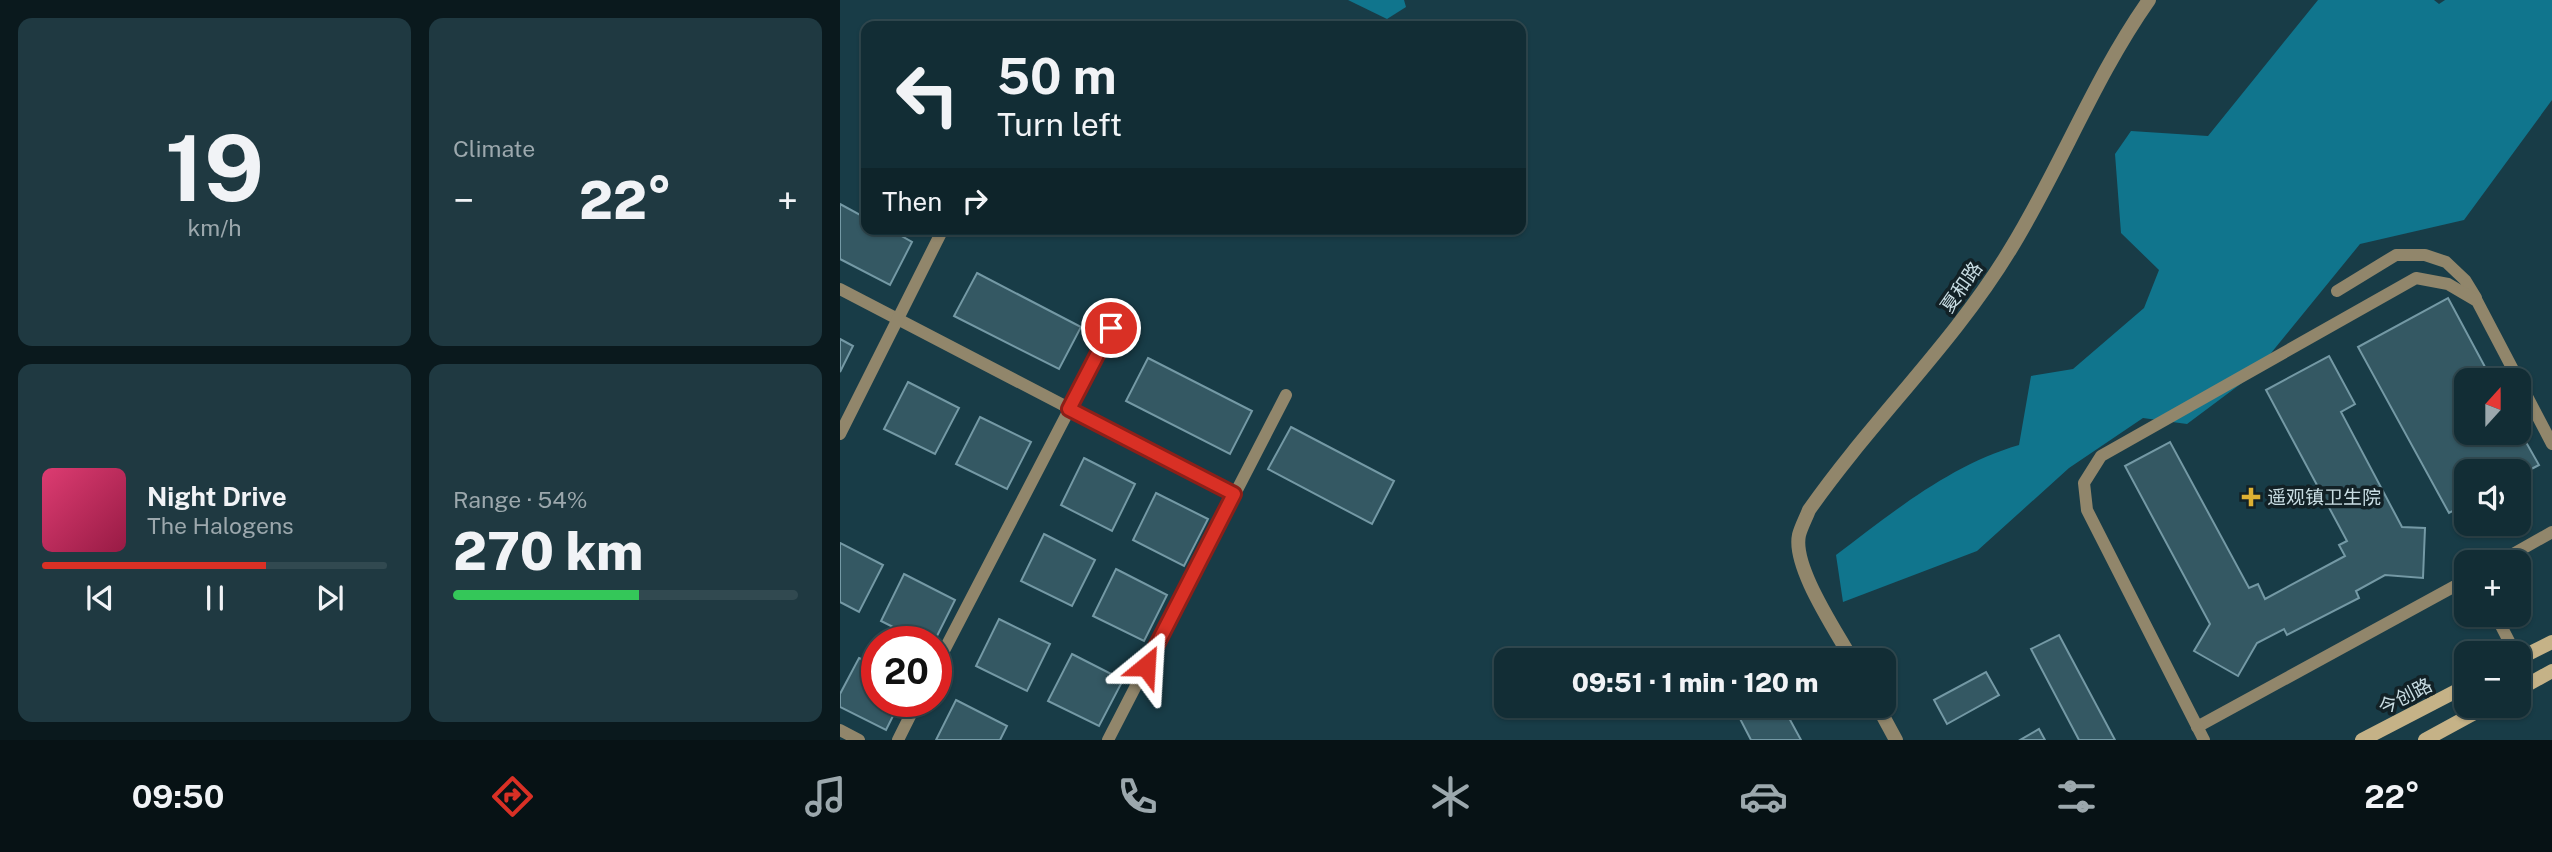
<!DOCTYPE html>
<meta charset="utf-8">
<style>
body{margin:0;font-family:"Public Sans","Noto Sans SC",sans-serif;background:#1f3941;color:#f1f3f6;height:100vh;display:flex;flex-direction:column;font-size:26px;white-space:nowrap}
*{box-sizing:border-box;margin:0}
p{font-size:23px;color:#9ca8ad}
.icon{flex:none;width:38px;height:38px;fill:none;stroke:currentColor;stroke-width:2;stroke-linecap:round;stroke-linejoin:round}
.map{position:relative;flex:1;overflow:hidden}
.sheet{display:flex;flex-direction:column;gap:18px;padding:18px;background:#0a191d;width:840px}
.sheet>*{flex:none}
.top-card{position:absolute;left:21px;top:21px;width:665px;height:214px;border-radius:14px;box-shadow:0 2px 5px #0004,0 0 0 2px #314950;background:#122d35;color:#f1f3f6;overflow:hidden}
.needle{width:46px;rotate:21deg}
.fabs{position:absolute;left:1614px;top:368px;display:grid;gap:14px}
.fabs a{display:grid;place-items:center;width:77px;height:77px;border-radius:14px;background:#122d35;box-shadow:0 2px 5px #0004,0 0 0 2px #314950;font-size:35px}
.speed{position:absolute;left:21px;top:626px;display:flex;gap:14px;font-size:35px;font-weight:700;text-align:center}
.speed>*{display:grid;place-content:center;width:91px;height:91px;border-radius:50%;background:#122d35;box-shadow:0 2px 5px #0004,0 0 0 2px #314950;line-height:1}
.speed .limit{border:10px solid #d22;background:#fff;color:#111}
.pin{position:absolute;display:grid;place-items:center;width:60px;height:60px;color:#fff;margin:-30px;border:4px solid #fff;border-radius:50%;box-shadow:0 2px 7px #0007}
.me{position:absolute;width:77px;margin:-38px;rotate:27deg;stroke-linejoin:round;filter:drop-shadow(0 0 5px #0008)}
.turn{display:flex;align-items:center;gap:24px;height:147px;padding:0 21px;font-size:32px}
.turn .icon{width:91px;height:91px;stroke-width:2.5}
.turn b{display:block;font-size:49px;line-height:60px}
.then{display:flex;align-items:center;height:66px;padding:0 21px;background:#0003;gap:14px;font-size:26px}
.big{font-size:52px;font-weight:800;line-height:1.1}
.sheet .widget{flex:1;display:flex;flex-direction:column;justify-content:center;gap:10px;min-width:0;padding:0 24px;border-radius:14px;background:#1f3941}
.sheet .dial{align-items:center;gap:0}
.dial b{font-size:91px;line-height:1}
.song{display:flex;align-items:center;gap:21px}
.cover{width:84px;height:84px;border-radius:10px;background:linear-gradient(135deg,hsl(340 70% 55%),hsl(340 70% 35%))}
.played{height:7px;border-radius:4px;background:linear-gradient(90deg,#d93025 65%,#314950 65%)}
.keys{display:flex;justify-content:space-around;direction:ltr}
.heat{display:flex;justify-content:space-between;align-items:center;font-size:38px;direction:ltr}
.charge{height:10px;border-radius:5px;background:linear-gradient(90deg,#34c759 54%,#314950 0)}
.sheet .tiles{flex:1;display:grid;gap:18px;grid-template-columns:repeat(2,1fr)}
.trip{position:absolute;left:654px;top:648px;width:402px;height:70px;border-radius:14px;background:#122d35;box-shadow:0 2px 5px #0004,0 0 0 2px #314950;font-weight:800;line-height:70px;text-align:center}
.dock{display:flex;height:112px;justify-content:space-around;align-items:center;background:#071215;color:#9ca8ad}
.dock .icon{width:49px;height:49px}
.dock .active{color:#d93025}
.dock b{font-size:32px;color:#f1f3f6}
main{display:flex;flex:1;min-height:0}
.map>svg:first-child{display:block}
.water{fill:#10758d}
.building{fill:#345863;stroke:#7499a5;stroke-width:2}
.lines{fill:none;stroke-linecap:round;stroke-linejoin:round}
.service{stroke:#91866b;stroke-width:12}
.minor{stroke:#91866b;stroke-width:14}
.secondary{stroke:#c5b287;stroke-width:14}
.route-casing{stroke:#8d1f18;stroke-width:18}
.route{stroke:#d93025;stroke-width:12}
.poi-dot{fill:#deb133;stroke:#122126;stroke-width:2.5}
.labels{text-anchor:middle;stroke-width:7;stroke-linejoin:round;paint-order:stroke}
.street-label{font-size:19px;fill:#c8dce2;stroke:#122126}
.poi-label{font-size:19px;fill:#c8dce2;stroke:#122126;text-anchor:start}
</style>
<main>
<section class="sheet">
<div class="tiles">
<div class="widget dial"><b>19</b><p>km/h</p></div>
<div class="widget"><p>Climate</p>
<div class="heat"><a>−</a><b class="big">22°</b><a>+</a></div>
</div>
<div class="widget">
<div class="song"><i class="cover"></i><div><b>Night Drive</b><p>The Halogens</p></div></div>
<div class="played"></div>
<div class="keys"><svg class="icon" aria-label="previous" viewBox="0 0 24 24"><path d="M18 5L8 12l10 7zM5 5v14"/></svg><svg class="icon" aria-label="pause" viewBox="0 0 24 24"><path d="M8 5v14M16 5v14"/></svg><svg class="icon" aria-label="next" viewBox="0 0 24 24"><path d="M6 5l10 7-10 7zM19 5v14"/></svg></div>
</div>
<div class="widget"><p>Range · 54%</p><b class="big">270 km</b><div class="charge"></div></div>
</div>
</section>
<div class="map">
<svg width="1712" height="740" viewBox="0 0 1712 740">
<rect width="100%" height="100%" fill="#183c47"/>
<!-- water -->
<g class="water">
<path d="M 508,0 L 564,0 L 566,7 L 547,19 Z"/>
<path d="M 1478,0 L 1594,0 L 1599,4 L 1605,0 L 1712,0 L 1712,100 L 1624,220 L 1520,244 L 1414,374 L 1347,424 L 1303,418 L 1229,468 L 1137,551 L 1003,602 L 996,555 C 1053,512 1110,465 1179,445 L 1191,376 L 1233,369 L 1304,308 L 1319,270 L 1281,233 L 1275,154 L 1291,131 L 1368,136 Z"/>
</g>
<!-- building -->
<g class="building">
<path d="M 0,204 L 26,218 L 26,229 L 49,229 L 72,242 L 50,285 L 0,259 Z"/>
<path d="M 137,273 L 241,327 L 219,369 L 114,316 Z"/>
<path d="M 1608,298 L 1652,380 L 1626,380 L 1626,432 L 1678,432 L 1678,428 L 1699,465 L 1678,476 L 1678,471 L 1626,471 L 1626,504 L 1609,513 L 1518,347 Z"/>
<path d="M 0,339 L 13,346 L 0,372 Z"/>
<path d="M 1489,356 L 1515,404 L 1501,412 L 1562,527 L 1585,528 L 1583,578 L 1545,575 L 1516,591 L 1519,598 L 1447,635 L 1444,629 L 1417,643 L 1398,676 L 1354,651 L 1370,624 L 1285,466 L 1330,442 L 1409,588 L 1418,584 L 1425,599 L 1505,556 L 1499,545 L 1507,541 L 1426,390 Z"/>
<path d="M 308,358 L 412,411 L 390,454 L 286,401 Z"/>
<path d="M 68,382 L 119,408 L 95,454 L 44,429 Z"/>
<path d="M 140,417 L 191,442 L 167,489 L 116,464 Z"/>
<path d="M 451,427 L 554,481 L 532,524 L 428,469 Z"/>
<path d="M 244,458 L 295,484 L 272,531 L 221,505 Z"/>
<path d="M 316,493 L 368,519 L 344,566 L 293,540 Z"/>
<path d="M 204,534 L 255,560 L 232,606 L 181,581 Z"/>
<path d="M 0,543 L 43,565 L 19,612 L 0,602 Z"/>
<path d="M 276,569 L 327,595 L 304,641 L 253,616 Z"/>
<path d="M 64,574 L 115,600 L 94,642 L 83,642 L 41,621 Z"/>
<path d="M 159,619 L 210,644 L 187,691 L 136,666 Z"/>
<path d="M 1219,635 L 1275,740 L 1239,740 L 1191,649 Z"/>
<path d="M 232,654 L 283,680 L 259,726 L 208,701 Z"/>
<path d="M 19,658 L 37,667 L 37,702 L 60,702 L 46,730 L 0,707 L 0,694 Z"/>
<path d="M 1146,672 L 1159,695 L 1107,724 L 1094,700 Z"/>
<path d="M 116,700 L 167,726 L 160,740 L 96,740 Z"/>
<path d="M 907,705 L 942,705 L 961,740 L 911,740 L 896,711 Z"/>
<path d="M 1199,729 L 1205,740 L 1180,740 Z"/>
</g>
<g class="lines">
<!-- service -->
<g class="service">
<path d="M 0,289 L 394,494"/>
<path d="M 1497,291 L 1556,255 L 1585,255 L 1606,262 L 1625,280 L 1636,298"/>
<path d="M 0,434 L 103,229"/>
<path d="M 1659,562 L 1712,532"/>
<path d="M 1655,614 L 1675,653"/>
<path d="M 96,666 L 282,308"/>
<path d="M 1357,727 L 1626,580"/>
<path d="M 0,730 L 19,740"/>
<path d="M 58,740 L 77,702"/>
<path d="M 268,740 L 446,395"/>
<path d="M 1364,740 L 1247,510 L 1244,483 L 1261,456 L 1576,278 L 1608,284 L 1637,301 L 1712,444"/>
</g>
<!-- minor -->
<g class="minor">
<path d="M 1012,660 C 997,632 952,567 959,535 C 961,527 966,518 969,510 C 1032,420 1113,344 1170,250 C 1220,169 1254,78 1309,0"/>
<path d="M 1037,705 L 1056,740"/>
</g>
<!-- secondary -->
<g class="secondary">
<path d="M 1678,659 L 1712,642"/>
<path d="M 1678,690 L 1712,671"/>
<path d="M 1522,740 L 1626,686"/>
<path d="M 1585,740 L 1649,705"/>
</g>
</g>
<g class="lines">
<!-- route casing -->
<g class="route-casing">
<path id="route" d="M 271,328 L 229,409 L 394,494 L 306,666"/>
</g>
<!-- route -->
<use href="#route" class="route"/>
</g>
<!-- markers -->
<path class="poi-dot" d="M1407.5 486.5h7v7h7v7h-7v7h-7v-7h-7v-7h7z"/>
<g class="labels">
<!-- street labels -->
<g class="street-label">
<text transform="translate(1121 287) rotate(-55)" y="7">夏和路</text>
<text transform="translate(1565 696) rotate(-27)" y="7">今创路</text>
</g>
<!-- poi labels -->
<g class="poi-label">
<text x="1427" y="504">遥观镇卫生院</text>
</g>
</g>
</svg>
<div class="fabs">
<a><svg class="needle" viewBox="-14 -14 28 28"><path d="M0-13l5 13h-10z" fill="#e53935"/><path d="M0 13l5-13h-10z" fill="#9ca8ad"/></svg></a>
<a><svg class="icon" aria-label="sound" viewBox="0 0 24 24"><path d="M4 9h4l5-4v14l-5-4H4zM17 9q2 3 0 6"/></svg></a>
<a>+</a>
<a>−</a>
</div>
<div class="speed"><div class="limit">20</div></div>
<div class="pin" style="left:271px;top:328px;background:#d93025"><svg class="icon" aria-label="arrive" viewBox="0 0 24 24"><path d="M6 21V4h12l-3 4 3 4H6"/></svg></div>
<svg class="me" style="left:306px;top:666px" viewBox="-20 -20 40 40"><path d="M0-17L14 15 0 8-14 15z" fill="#d93025" stroke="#fff" stroke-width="4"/></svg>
<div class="trip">09:51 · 1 min · 120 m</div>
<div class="top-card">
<div class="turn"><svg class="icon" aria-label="left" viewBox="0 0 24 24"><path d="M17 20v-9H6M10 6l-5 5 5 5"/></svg><div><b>50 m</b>Turn left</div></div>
<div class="then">Then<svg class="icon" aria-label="right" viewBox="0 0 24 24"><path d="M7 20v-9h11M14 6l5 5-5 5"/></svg></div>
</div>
</div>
</main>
<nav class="dock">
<b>09:50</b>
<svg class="icon active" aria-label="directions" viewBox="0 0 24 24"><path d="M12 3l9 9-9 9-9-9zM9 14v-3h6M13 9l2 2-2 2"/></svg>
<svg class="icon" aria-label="music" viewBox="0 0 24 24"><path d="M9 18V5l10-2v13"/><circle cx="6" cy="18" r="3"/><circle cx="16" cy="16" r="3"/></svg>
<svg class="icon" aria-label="phone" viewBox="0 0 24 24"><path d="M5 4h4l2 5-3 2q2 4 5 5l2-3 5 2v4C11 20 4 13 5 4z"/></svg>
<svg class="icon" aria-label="climate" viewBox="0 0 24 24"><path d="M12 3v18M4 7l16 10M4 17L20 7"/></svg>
<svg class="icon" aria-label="car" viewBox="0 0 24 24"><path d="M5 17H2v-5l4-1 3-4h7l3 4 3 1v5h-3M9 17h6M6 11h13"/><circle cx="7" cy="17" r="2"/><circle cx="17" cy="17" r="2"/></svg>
<svg class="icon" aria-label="filters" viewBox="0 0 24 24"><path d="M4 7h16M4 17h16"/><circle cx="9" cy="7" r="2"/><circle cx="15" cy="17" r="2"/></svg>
<b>22°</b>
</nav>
